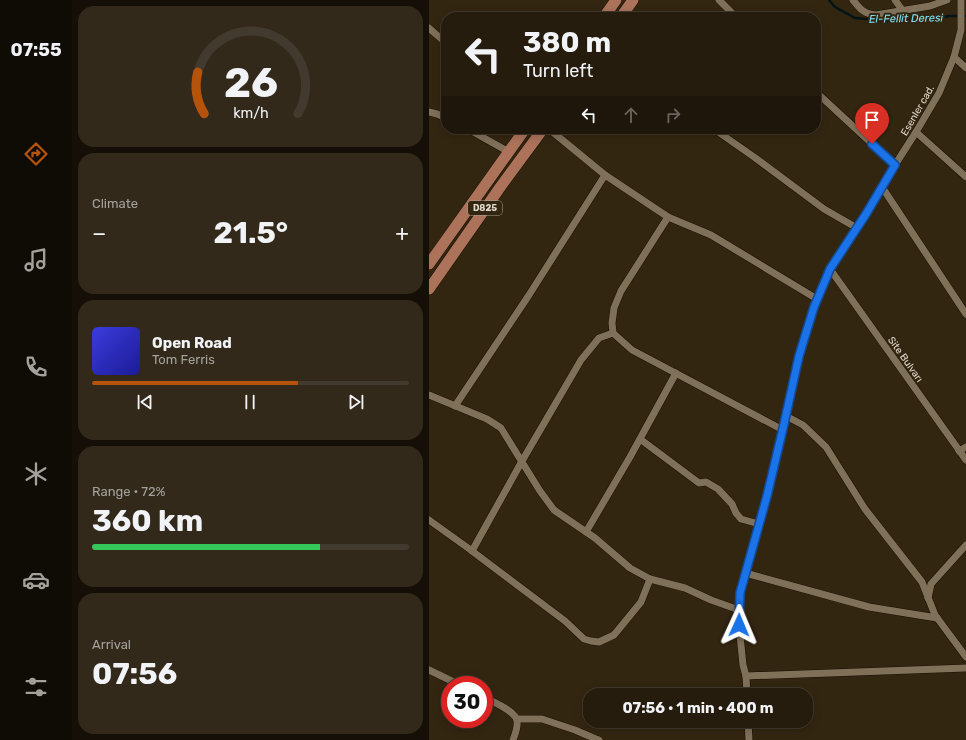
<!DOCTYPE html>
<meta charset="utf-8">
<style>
body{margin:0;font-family:Rubik,sans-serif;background:#32291b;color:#f1f3f6;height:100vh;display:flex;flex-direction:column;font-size:15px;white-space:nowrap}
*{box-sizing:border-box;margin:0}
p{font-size:13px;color:#a4a19d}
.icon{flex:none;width:22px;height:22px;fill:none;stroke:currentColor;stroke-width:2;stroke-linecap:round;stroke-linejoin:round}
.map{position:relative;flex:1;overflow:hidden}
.details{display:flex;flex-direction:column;gap:6px;padding:6px;background:#150f07;width:357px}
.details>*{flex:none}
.top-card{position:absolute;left:12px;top:12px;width:380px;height:122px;border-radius:16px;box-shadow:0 2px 10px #0003,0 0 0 1px #423a2e;background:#261c0d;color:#f1f3f6;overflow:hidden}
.speed{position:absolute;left:12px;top:676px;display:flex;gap:8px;font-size:20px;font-weight:700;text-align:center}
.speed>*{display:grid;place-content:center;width:52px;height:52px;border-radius:50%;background:#261c0d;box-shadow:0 2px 10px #0003,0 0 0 1px #423a2e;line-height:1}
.speed .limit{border:6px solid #d22;background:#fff;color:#111}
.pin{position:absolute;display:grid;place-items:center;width:34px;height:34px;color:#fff;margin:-41px -17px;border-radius:50% 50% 50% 0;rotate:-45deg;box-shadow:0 0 4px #0007}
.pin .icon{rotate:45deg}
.me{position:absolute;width:44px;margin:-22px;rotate:1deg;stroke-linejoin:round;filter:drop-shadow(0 0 3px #0008)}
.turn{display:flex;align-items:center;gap:14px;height:84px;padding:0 16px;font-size:18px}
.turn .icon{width:52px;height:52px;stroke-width:2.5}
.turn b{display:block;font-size:28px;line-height:34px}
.lanes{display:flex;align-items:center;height:38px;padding:0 16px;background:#0003;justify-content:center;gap:20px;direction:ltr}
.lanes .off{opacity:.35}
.big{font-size:30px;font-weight:700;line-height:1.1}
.details .widget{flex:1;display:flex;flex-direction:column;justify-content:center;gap:6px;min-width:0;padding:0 14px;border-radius:16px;background:#32291b}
.details .dial{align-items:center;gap:0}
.dial svg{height:104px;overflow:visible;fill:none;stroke:#423a2e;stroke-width:7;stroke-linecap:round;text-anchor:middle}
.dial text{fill:#f1f3f6;stroke:none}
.song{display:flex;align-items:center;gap:12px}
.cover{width:48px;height:48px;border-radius:6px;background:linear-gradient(135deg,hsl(240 70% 55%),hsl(240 70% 35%))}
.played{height:4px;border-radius:2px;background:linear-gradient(90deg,#b45309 65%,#423a2e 65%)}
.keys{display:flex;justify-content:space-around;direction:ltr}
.heat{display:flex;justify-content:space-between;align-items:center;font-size:22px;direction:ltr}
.charge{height:6px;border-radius:3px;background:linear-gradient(90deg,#34c759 72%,#423a2e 0)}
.trip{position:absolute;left:154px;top:688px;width:230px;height:40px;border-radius:16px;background:#261c0d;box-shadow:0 2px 10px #0003,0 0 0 1px #423a2e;font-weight:700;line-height:40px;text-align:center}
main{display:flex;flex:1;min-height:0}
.dock{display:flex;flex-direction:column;width:72px;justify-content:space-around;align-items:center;background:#0f0b05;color:#a4a19d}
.dock .icon{width:28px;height:28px}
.dock .active{color:#b45309}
.dock b{font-size:18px;color:#f1f3f6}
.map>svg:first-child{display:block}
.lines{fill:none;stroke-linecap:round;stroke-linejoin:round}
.stream{stroke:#021417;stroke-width:2.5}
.street-casing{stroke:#1b0f00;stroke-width:8}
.primary-casing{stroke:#1b0f00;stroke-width:12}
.street{stroke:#7f7059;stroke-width:7}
.primary{stroke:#ac735a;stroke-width:11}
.route-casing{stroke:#114b97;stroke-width:10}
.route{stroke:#1a73e8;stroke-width:7}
.labels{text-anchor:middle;stroke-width:4;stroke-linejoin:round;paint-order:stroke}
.shield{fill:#332611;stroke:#aca393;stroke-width:1}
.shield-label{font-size:9px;font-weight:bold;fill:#e0d8cb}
.street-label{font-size:10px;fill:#e0d8cb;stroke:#332611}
.water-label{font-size:11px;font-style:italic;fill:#7de4f3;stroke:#332611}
</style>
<main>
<nav class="dock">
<b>07:55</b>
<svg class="icon active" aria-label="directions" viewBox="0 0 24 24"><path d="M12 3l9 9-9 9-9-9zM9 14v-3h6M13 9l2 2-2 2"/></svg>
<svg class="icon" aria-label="music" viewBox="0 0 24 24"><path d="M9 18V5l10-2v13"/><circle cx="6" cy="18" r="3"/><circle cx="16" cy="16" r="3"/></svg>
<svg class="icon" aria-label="phone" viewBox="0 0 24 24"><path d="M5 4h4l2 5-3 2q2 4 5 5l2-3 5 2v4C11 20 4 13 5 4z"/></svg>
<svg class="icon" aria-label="climate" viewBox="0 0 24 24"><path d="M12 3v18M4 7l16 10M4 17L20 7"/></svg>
<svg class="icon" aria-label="car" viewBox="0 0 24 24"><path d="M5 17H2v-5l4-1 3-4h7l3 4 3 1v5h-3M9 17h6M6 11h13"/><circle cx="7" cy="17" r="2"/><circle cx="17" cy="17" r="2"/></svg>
<svg class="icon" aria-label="filters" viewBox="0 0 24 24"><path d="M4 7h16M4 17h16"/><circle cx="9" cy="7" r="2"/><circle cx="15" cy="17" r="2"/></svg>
</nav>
<section class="details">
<div class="widget dial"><svg viewBox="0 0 100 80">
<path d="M14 69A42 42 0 1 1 86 69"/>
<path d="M14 69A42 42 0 0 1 9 37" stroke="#b45309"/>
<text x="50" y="56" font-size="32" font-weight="700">26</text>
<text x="50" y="72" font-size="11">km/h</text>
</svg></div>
<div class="widget"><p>Climate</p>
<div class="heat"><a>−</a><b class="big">21.5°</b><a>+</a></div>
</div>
<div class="widget">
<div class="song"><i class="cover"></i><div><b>Open Road</b><p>Tom Ferris</p></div></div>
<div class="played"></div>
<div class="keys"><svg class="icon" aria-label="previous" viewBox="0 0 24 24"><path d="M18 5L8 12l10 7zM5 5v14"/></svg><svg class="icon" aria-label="pause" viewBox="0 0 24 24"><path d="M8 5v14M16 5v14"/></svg><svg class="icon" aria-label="next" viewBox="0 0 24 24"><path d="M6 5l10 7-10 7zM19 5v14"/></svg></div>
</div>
<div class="widget"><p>Range · 72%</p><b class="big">360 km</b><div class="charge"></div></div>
<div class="widget"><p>Arrival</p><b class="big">07:56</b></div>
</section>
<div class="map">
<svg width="537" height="740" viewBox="0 0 537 740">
<rect width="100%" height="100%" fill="#332611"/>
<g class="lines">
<!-- stream -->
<path class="stream" d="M 400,0 L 406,7 L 426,18 L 461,21 L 493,19 L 521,16 L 537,16"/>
<!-- street casing -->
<g class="street-casing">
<g id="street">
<path d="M 290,0 L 307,17"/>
<path d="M 424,0 C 431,9 435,14 447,15 L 501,6 L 518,0"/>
<path d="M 466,0 L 474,11"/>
<path d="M 0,28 L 17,43"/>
<path d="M 525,57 L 537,68"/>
<path d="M 387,92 L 466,165"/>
<path d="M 0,112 L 8,114 L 17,118"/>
<path d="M 39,129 L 80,152"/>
<path d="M 120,129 L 176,175 L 239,217 L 282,235 L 388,299"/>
<path d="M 285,129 L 325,157 L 395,209 L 428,228"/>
<path d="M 487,132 L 537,177"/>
<path d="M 453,187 L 537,314"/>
<path d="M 239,217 L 192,291 L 185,308 L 183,323 L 184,333 L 203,350 L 354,430"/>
<path d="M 401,269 L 537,460"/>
<path d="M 0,395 L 58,419 L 72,428 L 111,491 L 125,510 L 166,538 L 201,568 L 221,579 L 256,588 L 282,600 L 310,610"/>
<path d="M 26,406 L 100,295 L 176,175"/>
<path d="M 357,416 L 374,425 L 397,447 L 436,509 L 493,582 L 506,615 L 537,657"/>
<path d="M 211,439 L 270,483 L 277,482 L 289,489 L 303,504 L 307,513 L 312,519 L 330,524"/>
<path d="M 530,451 L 537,447"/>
<path d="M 0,520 L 39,548 L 136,621 L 155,639 L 162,641 L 170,642 L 185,635 L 212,602 L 221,579"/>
<path d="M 157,532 L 201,457 L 247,373"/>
<path d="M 43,551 L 93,461 L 152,360 L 170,338 L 184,333"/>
<path d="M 316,573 L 440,607 L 508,618"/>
<path d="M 499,598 L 502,584 L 537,545"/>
<path d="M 0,670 L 31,685"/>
<path d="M 317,676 L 537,668"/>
<path d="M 318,695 L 317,676 L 314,665 L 310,625 L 311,593 L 338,496 L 355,424 L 370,356 L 385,307 L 401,269 L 437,214 L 466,165 L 487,132 L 510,93 L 525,57 L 532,30 L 532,0"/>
<path d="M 55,697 C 64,702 87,711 88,721 C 89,728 86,734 84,740"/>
<path d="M 88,719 L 113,719 L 146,730 L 167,739 L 170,740"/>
<path d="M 319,721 L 320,740"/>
</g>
</g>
<!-- primary casing -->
<g class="primary-casing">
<g id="primary">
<path d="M 175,17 L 187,0"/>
<path d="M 192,17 L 204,0"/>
<path d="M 0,264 L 96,129"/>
<path d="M 0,289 L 72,186 L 114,129"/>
</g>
</g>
<!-- street -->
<use href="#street" class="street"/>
<!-- primary -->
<use href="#primary" class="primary"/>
</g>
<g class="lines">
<!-- route casing -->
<g class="route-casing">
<path id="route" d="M 310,625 L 311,593 L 338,496 L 355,424 L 370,356 L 385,307 L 401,269 L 437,214 L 466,165 L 443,144"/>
</g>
<!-- route -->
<use href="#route" class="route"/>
</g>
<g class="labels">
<!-- shield labels -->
<rect class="shield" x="39" y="201" width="34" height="14" rx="3"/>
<g class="shield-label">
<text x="56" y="211">D825</text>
</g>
<!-- street labels -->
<g class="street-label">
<text transform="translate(488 110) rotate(-60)" y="4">Esenler cad.</text>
<text transform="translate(477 359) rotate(55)" y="4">Site Bulvarı</text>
</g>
<!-- water labels -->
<g class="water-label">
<text transform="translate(477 18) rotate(-1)" y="4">El-Fellit Deresi</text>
</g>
</g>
</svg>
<div class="speed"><div class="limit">30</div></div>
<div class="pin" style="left:443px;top:144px;background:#d93025"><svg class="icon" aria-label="arrive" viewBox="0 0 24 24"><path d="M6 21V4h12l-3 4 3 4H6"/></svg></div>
<svg class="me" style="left:310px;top:625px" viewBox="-20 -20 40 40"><path d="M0-17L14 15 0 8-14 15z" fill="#1a73e8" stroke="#fff" stroke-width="4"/></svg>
<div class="trip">07:56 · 1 min · 400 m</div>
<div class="top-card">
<div class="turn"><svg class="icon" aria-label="left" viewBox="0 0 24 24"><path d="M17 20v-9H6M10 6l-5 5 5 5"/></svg><div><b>380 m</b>Turn left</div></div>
<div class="lanes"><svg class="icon" aria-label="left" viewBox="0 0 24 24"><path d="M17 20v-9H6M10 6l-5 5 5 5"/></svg><svg class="icon off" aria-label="ahead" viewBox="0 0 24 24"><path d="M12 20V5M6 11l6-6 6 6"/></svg><svg class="icon off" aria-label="right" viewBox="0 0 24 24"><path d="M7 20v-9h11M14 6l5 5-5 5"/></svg></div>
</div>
</div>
</main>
